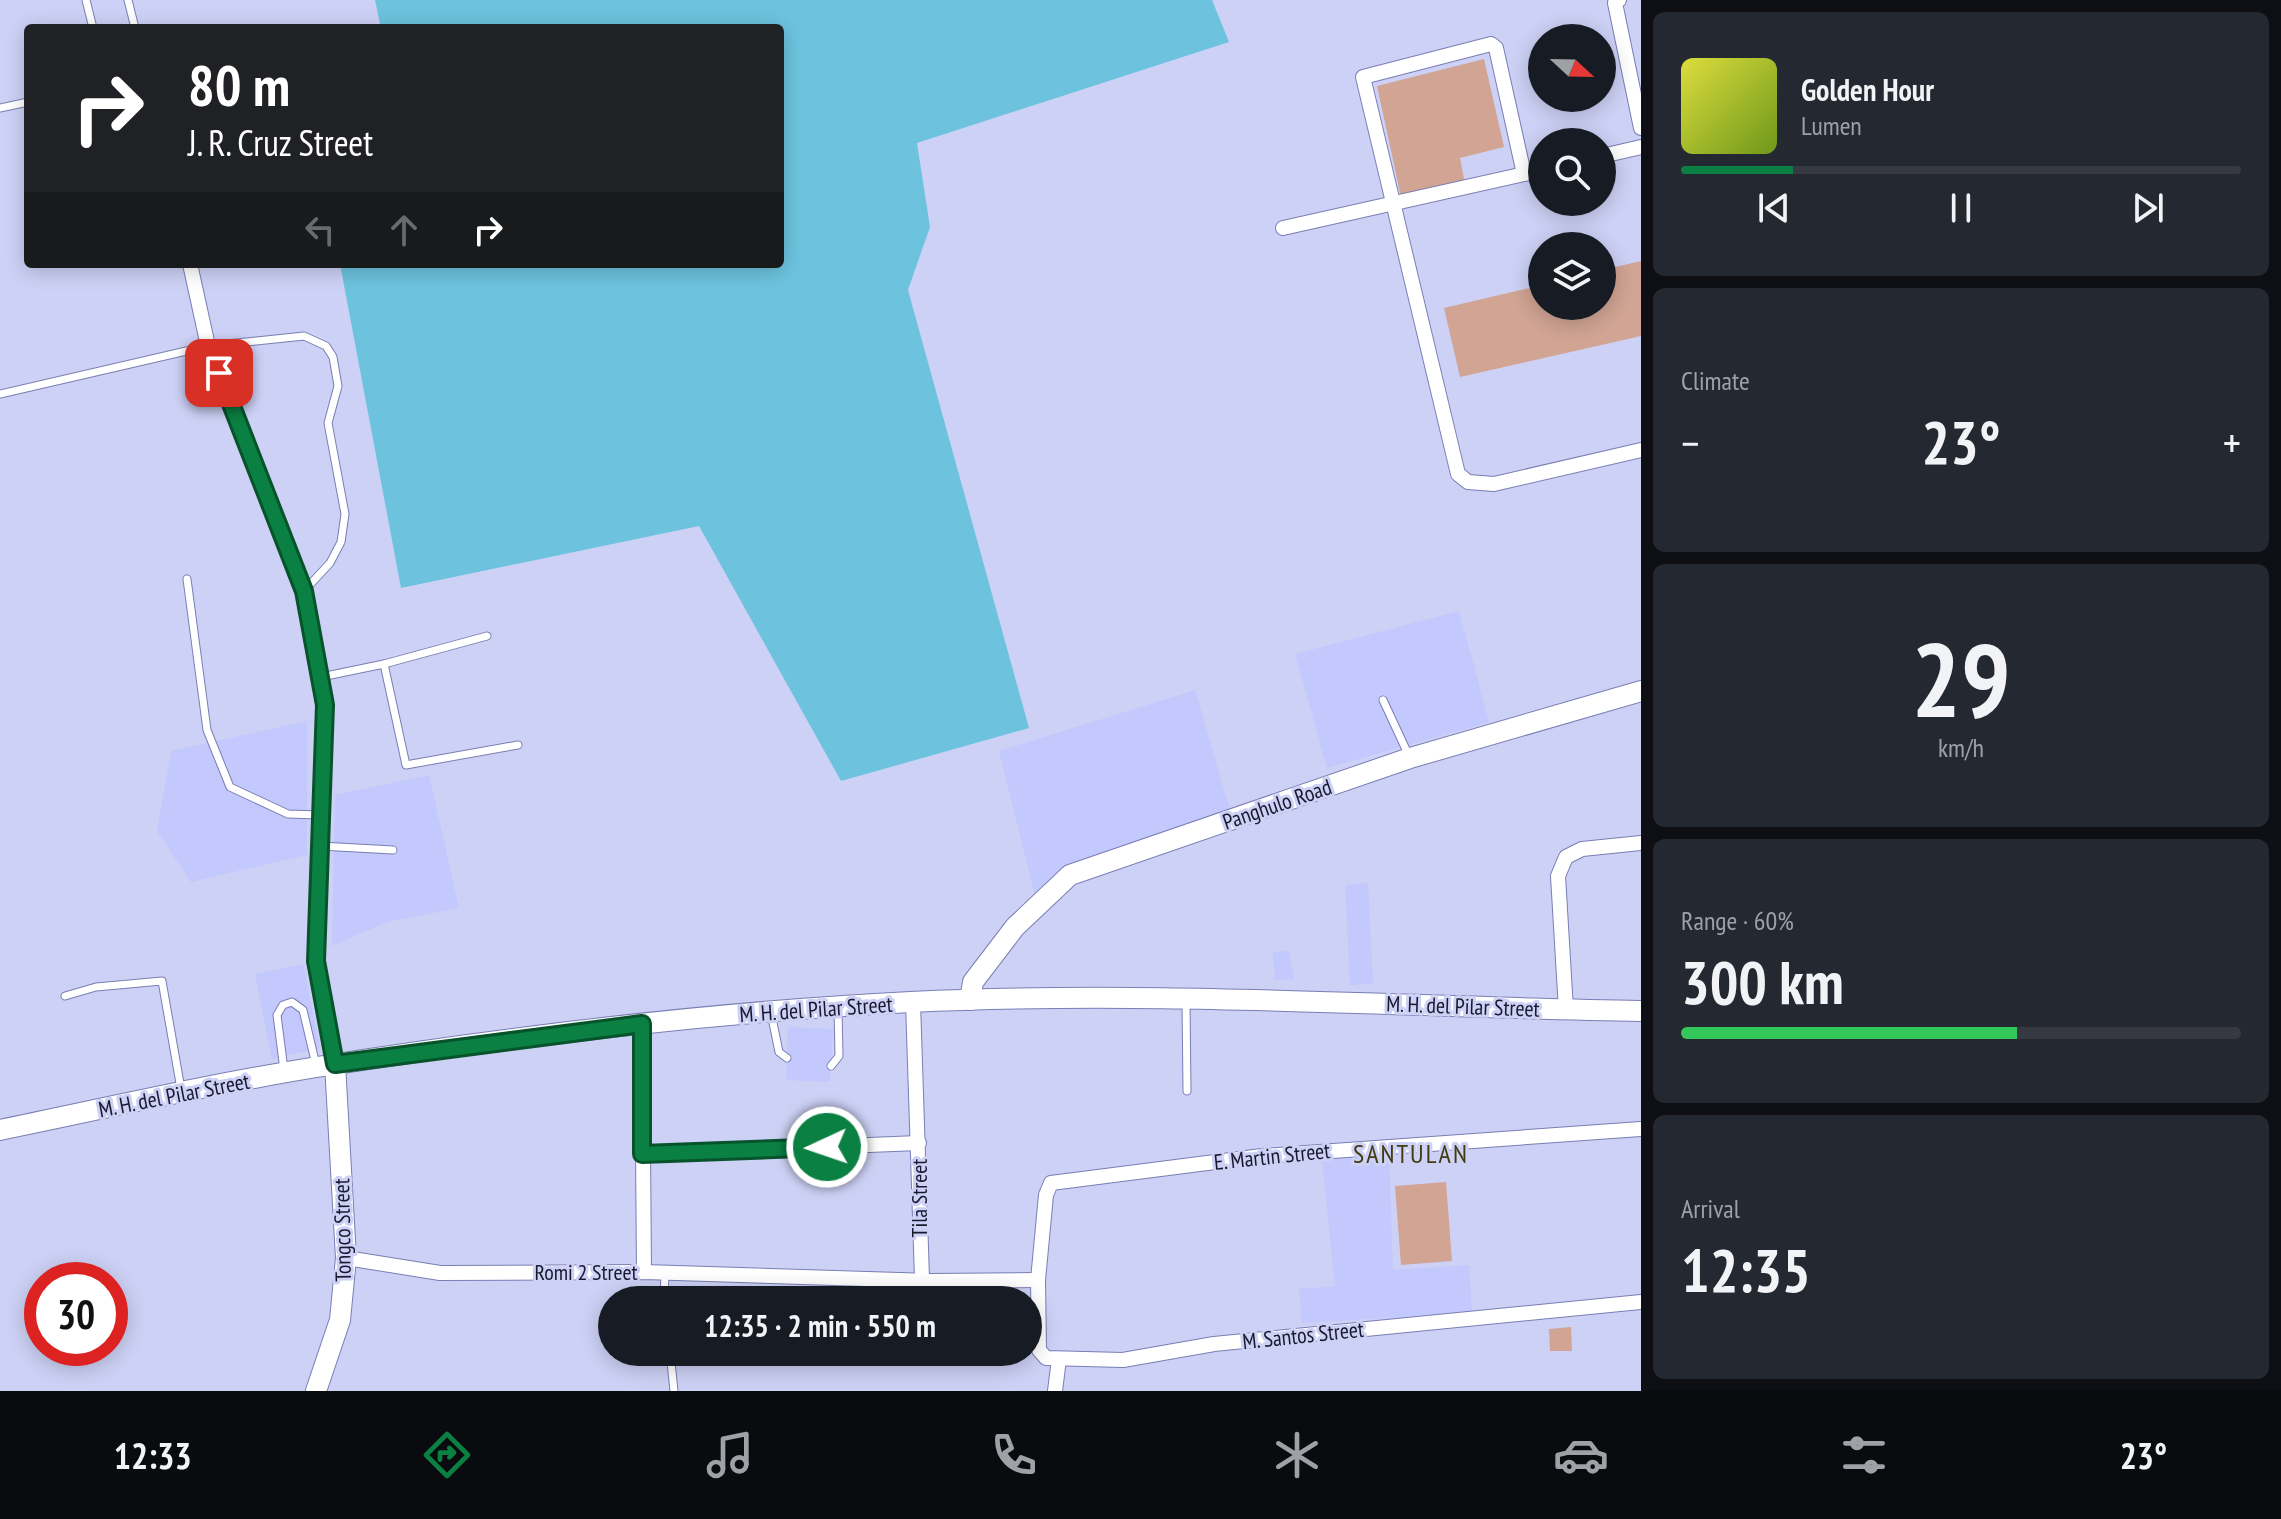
<!DOCTYPE html>
<meta charset="utf-8">
<style>
body{margin:0;font-family:"PT Sans Narrow",sans-serif;background:#242831;color:#f1f3f6;height:100vh;display:flex;flex-direction:column;font-size:30px;white-space:nowrap}
*{box-sizing:border-box;margin:0}
p{font-size:26px;color:#9ea1a6}
.icon{flex:none;width:44px;height:44px;fill:none;stroke:currentColor;stroke-width:2;stroke-linecap:round;stroke-linejoin:round}
.map{position:relative;flex:1;overflow:hidden}
.details{display:flex;flex-direction:column;gap:12px;padding:12px;background:#0d0f14;width:640px}
.details>*{flex:none}
.hud{position:absolute;left:24px;top:24px;width:760px;height:244px;border-radius:8px;box-shadow:0 4px 20px #0003;background:#202124;color:#fff;overflow:hidden}
.needle{width:52px;rotate:112deg}
.controls{position:absolute;left:1528px;top:24px;display:grid;gap:16px}
.controls a{display:grid;place-items:center;width:88px;height:88px;border-radius:50%;background:#171b24;box-shadow:0 4px 20px #0003;font-size:40px}
.speed{position:absolute;left:24px;top:1262px;display:flex;gap:16px;font-size:40px;font-weight:700;text-align:center}
.speed>*{display:grid;place-content:center;width:104px;height:104px;border-radius:50%;background:#171b24;box-shadow:0 4px 20px #0003;line-height:1}
.speed .limit{border:12px solid #d22;background:#fff;color:#111}
.pin{position:absolute;display:grid;place-items:center;width:68px;height:68px;color:#fff;margin:-34px;border-radius:16px;box-shadow:0 4px 12px #0006}
.me{position:absolute;width:88px;margin:-44px;rotate:267deg;stroke-linejoin:round;filter:drop-shadow(0 0 6px #0008)}
.turn{display:flex;align-items:center;gap:28px;height:168px;padding:0 32px;font-size:36px}
.turn .icon{width:104px;height:104px;stroke-width:2.5}
.turn b{display:block;font-size:56px;line-height:68px}
.lanes{display:flex;align-items:center;height:76px;padding:0 32px;background:#0003;justify-content:center;gap:40px;direction:ltr}
.lanes .off{opacity:.35}
.big{font-size:60px;font-weight:700;line-height:1.1}
.details .card{flex:1;display:flex;flex-direction:column;justify-content:center;gap:12px;min-width:0;padding:0 28px;border-radius:12px;background:#242831}
.details .dial{align-items:center;gap:0}
.dial b{font-size:104px;line-height:1}
.song{display:flex;align-items:center;gap:24px}
.cover{width:96px;height:96px;border-radius:12px;background:linear-gradient(135deg,hsl(60 70% 55%),hsl(80 70% 35%))}
.played{height:8px;border-radius:4px;background:linear-gradient(90deg,#0b8043 20%,#363941 20%)}
.keys{display:flex;justify-content:space-around;direction:ltr}
.heat{display:flex;justify-content:space-between;align-items:center;font-size:44px;direction:ltr}
.charge{height:12px;border-radius:6px;background:linear-gradient(90deg,#34c759 60%,#363941 0)}
.trip{position:absolute;left:598px;top:1286px;width:444px;height:80px;border-radius:40px;background:#171b24;box-shadow:0 4px 20px #0003;font-weight:700;line-height:80px;text-align:center}
.tab-bar{display:flex;height:128px;justify-content:space-around;align-items:center;background:#090b0e;color:#9ea1a6}
.tab-bar .icon{width:56px;height:56px}
.tab-bar .active{color:#0b8043}
.tab-bar b{font-size:36px;color:#f1f3f6}
main{display:flex;flex:1;min-height:0}
.map>svg:first-child{display:block}
.built{fill:#c3c8fd}
.green{fill:#d1a494}
.water{fill:#6dc3de}
.lines{fill:none;stroke-linecap:round;stroke-linejoin:round}
.lane-casing{stroke:#797eb4;stroke-width:9}
.street-casing{stroke:#797eb4;stroke-width:16}
.secondary-casing{stroke:#797eb4;stroke-width:22}
.lane{stroke:#fff;stroke-width:7}
.street{stroke:#fff;stroke-width:14}
.secondary{stroke:#fff;stroke-width:20}
.route-casing{stroke:#07532c;stroke-width:20}
.route{stroke:#0b8043;stroke-width:14}
.labels{text-anchor:middle;stroke-width:6;stroke-linejoin:round;paint-order:stroke}
.street-label{font-size:22px;fill:#18192f;stroke:#cdd1f5}
.quarter-label{font-size:26px;letter-spacing:2px;fill:#423b11;stroke:#cdd1f5}
</style>
<main>
<div class="map">
<svg width="1641" height="1391" viewBox="0 0 1641 1391">
<rect width="100%" height="100%" fill="#cdd1f5"/>
<!-- built -->
<g class="built">
<path d="M 1459,611 L 1489,722 L 1327,768 L 1295,654 Z"/>
<path d="M 1195,690 L 1232,817 L 1035,895 L 999,751 Z"/>
<path d="M 307,721 L 307,855 L 191,882 L 157,831 L 171,751 Z"/>
<path d="M 429,775 L 459,908 L 387,922 L 332,946 L 335,795 Z"/>
<path d="M 1368,883 L 1373,984 L 1350,985 L 1345,885 Z"/>
<path d="M 1289,951 L 1294,979 L 1275,980 L 1273,952 Z"/>
<path d="M 303,964 L 320,1048 L 272,1059 L 255,974 Z"/>
<path d="M 788,1027 L 833,1029 L 830,1082 L 786,1080 Z"/>
<path d="M 1389,1153 L 1393,1270 L 1469,1265 L 1472,1313 L 1302,1323 L 1299,1289 L 1335,1286 L 1322,1157 Z"/>
</g>
<!-- green -->
<g class="green">
<path d="M 1484,59 L 1504,147 L 1460,158 L 1465,184 L 1401,197 L 1377,86 Z"/>
<path d="M 1641,261 L 1641,336 L 1460,377 L 1444,308 L 1542,285 L 1542,306 L 1602,306 L 1602,270 Z"/>
<path d="M 1446,1182 L 1452,1261 L 1401,1265 L 1395,1186 Z"/>
<path d="M 1571,1327 L 1572,1351 L 1550,1351 L 1549,1329 Z"/>
</g>
<!-- water -->
<path class="water" d="M 375,0 L 1212,0 L 1229,42 L 917,143 L 930,227 L 908,290 L 1029,728 L 841,781 L 699,526 L 401,588 L 340,264 L 780,264 L 780,28 L 356,28 L 380,24 Z"/>
<g class="lines">
<!-- lane casing -->
<g class="lane-casing">
<g id="lane">
<path d="M 86,0 L 93,28"/>
<path d="M 128,0 L 135,28"/>
<path d="M 0,108 L 28,102"/>
<path d="M 0,394 L 208,346 L 304,336 L 326,346 L 333,357 L 338,386 L 328,423 L 345,514 L 341,542 L 330,563 L 304,591"/>
<path d="M 187,579 L 207,730 L 230,787 L 288,814 L 320,815"/>
<path d="M 384,664 L 406,765 L 518,745"/>
<path d="M 321,677 L 384,664 L 487,636"/>
<path d="M 1383,700 L 1409,756"/>
<path d="M 320,846 L 393,850"/>
<path d="M 65,996 L 96,987 L 162,981 L 181,1089"/>
<path d="M 1186,1002 L 1187,1091"/>
<path d="M 771,1013 L 779,1052 L 787,1058"/>
<path d="M 831,1066 L 839,1056 L 838,1008"/>
<path d="M 284,1070 L 277,1015 L 283,1005 L 292,1002 L 303,1010 L 316,1065"/>
<path d="M 664,1300 L 665,1274"/>
<path d="M 670,1352 L 674,1391"/>
</g>
</g>
<!-- street casing -->
<g class="street-casing">
<g id="street">
<path d="M 1619,0 L 1615,3 L 1641,128"/>
<path d="M 1602,156 L 1641,147"/>
<path d="M 1524,174 L 1496,48 L 1491,44 L 1363,77 L 1458,474 L 1468,482 L 1494,484 L 1641,450"/>
<path d="M 1283,228 L 1542,170"/>
<path d="M 190,264 L 208,346 L 304,591 L 325,705 L 316,961 L 335,1064"/>
<path d="M 913,1002 L 922,1279"/>
<path d="M 1566,1010 L 1558,876 L 1566,857 L 1582,849 L 1641,843"/>
<path d="M 642,1024 L 644,1272"/>
<path d="M 1641,1129 L 1262,1156 L 1051,1183 L 1046,1195 L 1038,1280 L 1039,1350 L 1046,1358 L 1123,1360 L 1214,1344 L 1641,1302"/>
<path d="M 642,1154 L 919,1143"/>
<path d="M 346,1258 L 440,1273 L 644,1272 L 931,1281 L 1038,1280"/>
<path d="M 1055,1391 L 1059,1359"/>
</g>
</g>
<!-- secondary casing -->
<g class="secondary-casing">
<g id="secondary">
<path d="M 970,1000 L 973,982 L 1015,927 L 1070,875 L 1410,758 L 1641,691"/>
<path d="M 0,1130 C 106,1108 211,1084 317,1067 C 514,1036 712,1012 911,1002 C 1154,990 1398,1007 1641,1011"/>
<path d="M 316,1391 L 340,1320 L 346,1258 L 335,1064"/>
</g>
</g>
<!-- lane -->
<use href="#lane" class="lane"/>
<!-- street -->
<use href="#street" class="street"/>
<!-- secondary -->
<use href="#secondary" class="secondary"/>
</g>
<g class="lines">
<!-- route casing -->
<g class="route-casing">
<path id="route" d="M 219,373 L 304,591 L 325,705 L 316,961 L 335,1064 L 642,1024 L 642,1154 L 827,1147"/>
</g>
<!-- route -->
<use href="#route" class="route"/>
</g>
<g class="labels">
<!-- street labels -->
<g class="street-label">
<text transform="translate(1277 804) rotate(-19)" y="8">Panghulo Road</text>
<text transform="translate(1463 1006) rotate(2)" y="8">M. H. del Pilar Street</text>
<text transform="translate(816 1009) rotate(-4)" y="8">M. H. del Pilar Street</text>
<text transform="translate(174 1095) rotate(-11)" y="8">M. H. del Pilar Street</text>
<text transform="translate(1272 1156) rotate(-6)" y="8">E. Martin Street</text>
<text transform="translate(919 1198) rotate(-90)" y="8">Tila Street</text>
<text transform="translate(342 1230) rotate(-91)" y="8">Tongco Street</text>
<text x="586" y="1280">Romi 2 Street</text>
<text transform="translate(1303 1335) rotate(-6)" y="8">M. Santos Street</text>
</g>
<!-- quarter labels -->
<g class="quarter-label">
<text x="1411" y="1163">SANTULAN</text>
</g>
</g>
</svg>
<div class="controls">
<a><svg class="needle" viewBox="-14 -14 28 28"><path d="M0-13l5 13h-10z" fill="#e53935"/><path d="M0 13l5-13h-10z" fill="#9ea1a6"/></svg></a>
<a><svg class="icon" aria-label="search" viewBox="0 0 24 24"><circle cx="10" cy="10" r="6"/><path d="M15 15l6 6"/></svg></a>
<a><svg class="icon" aria-label="layers" viewBox="0 0 24 24"><path d="M12 4l9 5-9 5-9-5zM3 14l9 5 9-5"/></svg></a>
</div>
<div class="speed"><div class="limit">30</div></div>
<div class="pin" style="left:219px;top:373px;background:#d93025"><svg class="icon" aria-label="arrive" viewBox="0 0 24 24"><path d="M6 21V4h12l-3 4 3 4H6"/></svg></div>
<svg class="me" style="left:827px;top:1147px" viewBox="-20 -20 40 40"><circle r="17" fill="#0b8043" stroke="#fff" stroke-width="3"/><path d="M0-11L8 9 0 5-8 9z" fill="#fff"/></svg>
<div class="trip">12:35 · 2 min · 550 m</div>
<div class="hud">
<div class="turn"><svg class="icon" aria-label="right" viewBox="0 0 24 24"><path d="M7 20v-9h11M14 6l5 5-5 5"/></svg><div><b>80 m</b>J. R. Cruz Street</div></div>
<div class="lanes"><svg class="icon off" aria-label="left" viewBox="0 0 24 24"><path d="M17 20v-9H6M10 6l-5 5 5 5"/></svg><svg class="icon off" aria-label="ahead" viewBox="0 0 24 24"><path d="M12 20V5M6 11l6-6 6 6"/></svg><svg class="icon" aria-label="right" viewBox="0 0 24 24"><path d="M7 20v-9h11M14 6l5 5-5 5"/></svg></div>
</div>
</div>
<section class="details">
<div class="card">
<div class="song"><i class="cover"></i><div><b>Golden Hour</b><p>Lumen</p></div></div>
<div class="played"></div>
<div class="keys"><svg class="icon" aria-label="previous" viewBox="0 0 24 24"><path d="M18 5L8 12l10 7zM5 5v14"/></svg><svg class="icon" aria-label="pause" viewBox="0 0 24 24"><path d="M8 5v14M16 5v14"/></svg><svg class="icon" aria-label="next" viewBox="0 0 24 24"><path d="M6 5l10 7-10 7zM19 5v14"/></svg></div>
</div>
<div class="card"><p>Climate</p>
<div class="heat"><a>−</a><b class="big">23°</b><a>+</a></div>
</div>
<div class="card dial"><b>29</b><p>km/h</p></div>
<div class="card"><p>Range · 60%</p><b class="big">300 km</b><div class="charge"></div></div>
<div class="card"><p>Arrival</p><b class="big">12:35</b></div>
</section>
</main>
<nav class="tab-bar">
<b>12:33</b>
<svg class="icon active" aria-label="directions" viewBox="0 0 24 24"><path d="M12 3l9 9-9 9-9-9zM9 14v-3h6M13 9l2 2-2 2"/></svg>
<svg class="icon" aria-label="music" viewBox="0 0 24 24"><path d="M9 18V5l10-2v13"/><circle cx="6" cy="18" r="3"/><circle cx="16" cy="16" r="3"/></svg>
<svg class="icon" aria-label="phone" viewBox="0 0 24 24"><path d="M5 4h4l2 5-3 2q2 4 5 5l2-3 5 2v4C11 20 4 13 5 4z"/></svg>
<svg class="icon" aria-label="climate" viewBox="0 0 24 24"><path d="M12 3v18M4 7l16 10M4 17L20 7"/></svg>
<svg class="icon" aria-label="car" viewBox="0 0 24 24"><path d="M5 17H2v-5l4-1 3-4h7l3 4 3 1v5h-3M9 17h6M6 11h13"/><circle cx="7" cy="17" r="2"/><circle cx="17" cy="17" r="2"/></svg>
<svg class="icon" aria-label="filters" viewBox="0 0 24 24"><path d="M4 7h16M4 17h16"/><circle cx="9" cy="7" r="2"/><circle cx="15" cy="17" r="2"/></svg>
<b>23°</b>
</nav>
